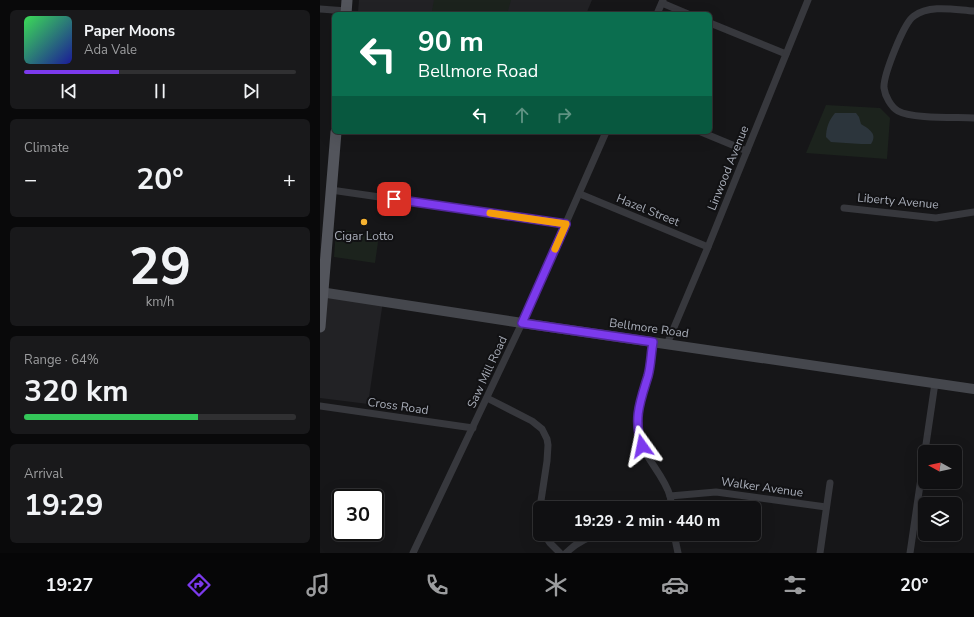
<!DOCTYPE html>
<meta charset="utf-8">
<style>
body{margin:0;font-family:"Nunito Sans",sans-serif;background:#19191b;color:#f1f3f6;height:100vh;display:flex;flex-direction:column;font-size:15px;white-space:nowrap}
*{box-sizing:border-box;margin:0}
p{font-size:13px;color:#9c9d9f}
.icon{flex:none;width:22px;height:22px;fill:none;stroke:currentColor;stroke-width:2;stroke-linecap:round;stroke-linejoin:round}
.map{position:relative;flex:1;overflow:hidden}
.sheet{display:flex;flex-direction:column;gap:10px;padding:10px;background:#09090a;width:320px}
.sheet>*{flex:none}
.top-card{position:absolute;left:12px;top:12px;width:380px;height:122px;border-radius:6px;box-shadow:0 4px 16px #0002,0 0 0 1px #303032;background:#0b6e4f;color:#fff;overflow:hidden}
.needle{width:26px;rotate:278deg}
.controls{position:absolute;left:598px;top:445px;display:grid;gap:8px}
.controls a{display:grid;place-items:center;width:44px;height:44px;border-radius:6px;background:#101012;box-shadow:0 4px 16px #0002,0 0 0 1px #303032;font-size:20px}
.speed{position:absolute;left:12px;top:489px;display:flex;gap:8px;font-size:20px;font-weight:700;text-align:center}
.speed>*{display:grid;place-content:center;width:52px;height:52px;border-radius:50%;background:#101012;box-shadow:0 4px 16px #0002,0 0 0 1px #303032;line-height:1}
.speed .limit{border:2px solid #111;border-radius:6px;background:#fff;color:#111}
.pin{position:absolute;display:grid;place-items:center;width:34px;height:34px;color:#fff;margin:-17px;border-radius:8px;box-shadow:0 2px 6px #0006}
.me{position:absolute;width:44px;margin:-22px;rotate:348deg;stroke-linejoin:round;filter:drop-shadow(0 0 3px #0008)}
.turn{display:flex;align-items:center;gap:14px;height:84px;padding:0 20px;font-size:18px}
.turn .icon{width:52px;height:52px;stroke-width:2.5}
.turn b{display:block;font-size:28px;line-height:34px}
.lanes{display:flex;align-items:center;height:38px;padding:0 20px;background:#0003;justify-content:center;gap:20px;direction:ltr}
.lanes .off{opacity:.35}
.big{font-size:30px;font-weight:700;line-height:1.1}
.sheet .card{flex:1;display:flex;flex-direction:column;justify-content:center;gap:6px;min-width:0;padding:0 14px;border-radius:6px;background:#19191b}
.sheet .dial{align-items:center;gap:0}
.dial b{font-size:52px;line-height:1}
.song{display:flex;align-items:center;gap:12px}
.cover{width:48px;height:48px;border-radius:6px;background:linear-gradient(135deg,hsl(130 70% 55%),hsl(240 70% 35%))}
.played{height:4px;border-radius:2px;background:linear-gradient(90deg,#7c3aed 35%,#303032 35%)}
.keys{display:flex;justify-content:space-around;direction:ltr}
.heat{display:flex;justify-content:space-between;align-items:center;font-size:22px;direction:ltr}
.charge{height:6px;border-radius:3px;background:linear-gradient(90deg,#34c759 64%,#303032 0)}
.trip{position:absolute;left:213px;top:501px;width:228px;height:40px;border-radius:6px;background:#101012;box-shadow:0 4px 16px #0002,0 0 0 1px #303032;font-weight:700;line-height:40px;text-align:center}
.tabs{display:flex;height:64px;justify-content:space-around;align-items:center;background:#060607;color:#9c9d9f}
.tabs .icon{width:28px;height:28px}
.tabs .selected{color:#7c3aed}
.tabs b{font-size:18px;color:#f1f3f6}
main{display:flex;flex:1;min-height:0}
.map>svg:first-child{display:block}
.built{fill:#222225}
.green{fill:#1c231d}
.water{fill:#2c353c}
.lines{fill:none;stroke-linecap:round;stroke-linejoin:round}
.minor{stroke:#37383d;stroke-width:7}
.secondary{stroke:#45474d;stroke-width:10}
.primary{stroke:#53555c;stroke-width:11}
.route-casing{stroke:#51269a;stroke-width:10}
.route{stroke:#7c3aed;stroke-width:7}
.slow{stroke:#f59e0b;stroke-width:7}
.poi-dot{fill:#f6b230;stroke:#111113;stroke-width:1.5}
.labels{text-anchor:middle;stroke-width:4;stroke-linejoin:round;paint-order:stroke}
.street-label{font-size:12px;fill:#a8adb8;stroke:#111113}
.poi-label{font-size:12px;fill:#a8adb8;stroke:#111113}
</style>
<main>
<section class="sheet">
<div class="card">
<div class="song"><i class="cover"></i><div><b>Paper Moons</b><p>Ada Vale</p></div></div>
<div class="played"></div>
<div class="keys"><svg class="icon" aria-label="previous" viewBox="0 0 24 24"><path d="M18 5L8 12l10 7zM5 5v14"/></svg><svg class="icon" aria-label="pause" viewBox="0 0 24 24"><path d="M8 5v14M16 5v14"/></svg><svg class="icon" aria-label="next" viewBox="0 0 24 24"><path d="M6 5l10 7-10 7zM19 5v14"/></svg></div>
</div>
<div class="card"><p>Climate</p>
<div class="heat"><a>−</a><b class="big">20°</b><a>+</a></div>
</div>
<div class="card dial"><b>29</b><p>km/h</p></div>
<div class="card"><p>Range · 64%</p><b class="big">320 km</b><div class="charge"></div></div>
<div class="card"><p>Arrival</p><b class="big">19:29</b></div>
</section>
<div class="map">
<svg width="654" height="553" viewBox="0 0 654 553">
<rect width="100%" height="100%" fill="#161618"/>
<!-- built -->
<g class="built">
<path d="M 39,0 L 272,0 L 266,14 L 48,14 L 38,12 Z"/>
<path d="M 0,292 L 63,301 L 48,404 L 0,398 Z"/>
</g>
<!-- green -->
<g class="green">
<path d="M 114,0 L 191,0 L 187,14 L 125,14 L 112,11 Z"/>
<path d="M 506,105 L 560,108 L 570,118 L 567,159 L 486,153 Z"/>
<path d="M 16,229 L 59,235 L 55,263 L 14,257 Z"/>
</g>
<!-- water -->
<path class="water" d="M 515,113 L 536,113 L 539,117 L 541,124 C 549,129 558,134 551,144 L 541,144 L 511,142 L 506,137 C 506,128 509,120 515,113 Z"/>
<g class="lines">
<!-- minor -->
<g class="minor">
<path d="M 342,3 L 368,14"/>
<path d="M 0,9 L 27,11"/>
<path d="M 654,11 C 636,10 610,4 594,16 C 584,22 563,76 564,88 C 565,96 571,107 578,111 C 592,119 637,117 654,118"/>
<path d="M 337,14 L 343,0"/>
<path d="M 390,23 L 466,54"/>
<path d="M 381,132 L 427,151"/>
<path d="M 11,190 L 246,224"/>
<path d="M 260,194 L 388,247"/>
<path d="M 524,208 L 616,218 L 654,212"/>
<path d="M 333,342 C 331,353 331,365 328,375 C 323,394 314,413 318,433 C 321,455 344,474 350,496 C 351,499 351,504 351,508"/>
<path d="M 347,344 L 388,247 L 488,0"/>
<path d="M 167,398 L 212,421 L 222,429 L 227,439 L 228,445 L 227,461 L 219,514 L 220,521"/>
<path d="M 0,406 L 153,428"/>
<path d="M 350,496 L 396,492 L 506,507"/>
<path d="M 224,534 L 230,543 L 240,553"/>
<path d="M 354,534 L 358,553"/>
<path d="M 93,553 L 202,323 L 286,132"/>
<path d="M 246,553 C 256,543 267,537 280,534"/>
<path d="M 500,553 L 510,483"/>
<path d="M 590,553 L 615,383"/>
</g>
<!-- secondary -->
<path class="secondary" d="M 0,292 L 202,323 L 654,389"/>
<!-- primary -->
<g class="primary">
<path d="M 26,14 L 27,0"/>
<path d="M 0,327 L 16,132"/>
</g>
</g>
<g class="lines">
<!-- route casing -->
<g class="route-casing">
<path id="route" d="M 74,199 L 246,224 L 202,323 L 333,342 C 331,353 331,365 328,376 C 320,402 313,419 322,446"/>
</g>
<!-- route -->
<use href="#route" class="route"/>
<!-- slow -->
<path class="slow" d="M 170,213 L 246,224 L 235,249"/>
</g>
<!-- markers -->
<circle class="poi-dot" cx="44" cy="222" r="4"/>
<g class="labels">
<!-- street labels -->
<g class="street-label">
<text transform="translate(408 168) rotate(-68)" y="4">Linwood Avenue</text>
<text transform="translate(578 201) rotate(5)" y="4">Liberty Avenue</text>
<text transform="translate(328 210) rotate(22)" y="4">Hazel Street</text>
<text transform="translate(329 328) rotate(8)" y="4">Bellmore Road</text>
<text transform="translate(167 372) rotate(-65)" y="4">Saw Mill Road</text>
<text transform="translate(78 406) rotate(8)" y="4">Cross Road</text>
<text transform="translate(442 487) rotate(8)" y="4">Walker Avenue</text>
</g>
<!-- poi labels -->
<g class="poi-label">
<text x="44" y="240">Cigar Lotto</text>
</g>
</g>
</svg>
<div class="controls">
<a><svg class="needle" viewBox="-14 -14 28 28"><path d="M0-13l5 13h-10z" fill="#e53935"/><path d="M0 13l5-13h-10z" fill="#9c9d9f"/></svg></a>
<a><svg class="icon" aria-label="layers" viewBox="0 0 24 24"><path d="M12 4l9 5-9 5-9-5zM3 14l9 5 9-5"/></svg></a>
</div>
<div class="speed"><div class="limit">30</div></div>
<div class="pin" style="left:74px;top:199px;background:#d93025"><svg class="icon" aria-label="arrive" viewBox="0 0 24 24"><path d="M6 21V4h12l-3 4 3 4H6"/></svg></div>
<svg class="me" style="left:322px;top:446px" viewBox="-20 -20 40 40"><path d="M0-17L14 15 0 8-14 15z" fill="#7c3aed" stroke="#fff" stroke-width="4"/></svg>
<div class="trip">19:29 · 2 min · 440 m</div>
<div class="top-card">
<div class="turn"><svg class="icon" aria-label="left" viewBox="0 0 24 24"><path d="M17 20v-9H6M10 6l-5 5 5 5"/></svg><div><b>90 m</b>Bellmore Road</div></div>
<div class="lanes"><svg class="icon" aria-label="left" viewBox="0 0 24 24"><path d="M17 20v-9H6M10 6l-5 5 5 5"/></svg><svg class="icon off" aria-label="ahead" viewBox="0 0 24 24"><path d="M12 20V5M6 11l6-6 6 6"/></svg><svg class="icon off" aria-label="right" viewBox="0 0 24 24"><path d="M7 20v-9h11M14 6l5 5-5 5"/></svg></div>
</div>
</div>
</main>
<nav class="tabs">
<b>19:27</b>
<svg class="icon selected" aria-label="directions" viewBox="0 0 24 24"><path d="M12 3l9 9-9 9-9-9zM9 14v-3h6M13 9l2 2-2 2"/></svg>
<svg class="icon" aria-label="music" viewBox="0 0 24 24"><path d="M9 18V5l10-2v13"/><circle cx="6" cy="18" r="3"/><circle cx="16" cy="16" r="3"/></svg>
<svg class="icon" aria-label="phone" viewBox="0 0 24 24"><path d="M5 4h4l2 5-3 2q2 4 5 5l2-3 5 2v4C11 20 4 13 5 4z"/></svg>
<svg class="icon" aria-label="climate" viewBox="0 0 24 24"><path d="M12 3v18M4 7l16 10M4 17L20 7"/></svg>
<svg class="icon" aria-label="car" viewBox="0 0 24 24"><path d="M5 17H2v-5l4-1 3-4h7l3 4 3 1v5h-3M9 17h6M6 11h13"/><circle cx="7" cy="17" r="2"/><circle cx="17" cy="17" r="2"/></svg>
<svg class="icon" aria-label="filters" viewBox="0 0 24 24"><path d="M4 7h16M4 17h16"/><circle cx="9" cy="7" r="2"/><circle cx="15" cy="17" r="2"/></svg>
<b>20°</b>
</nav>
